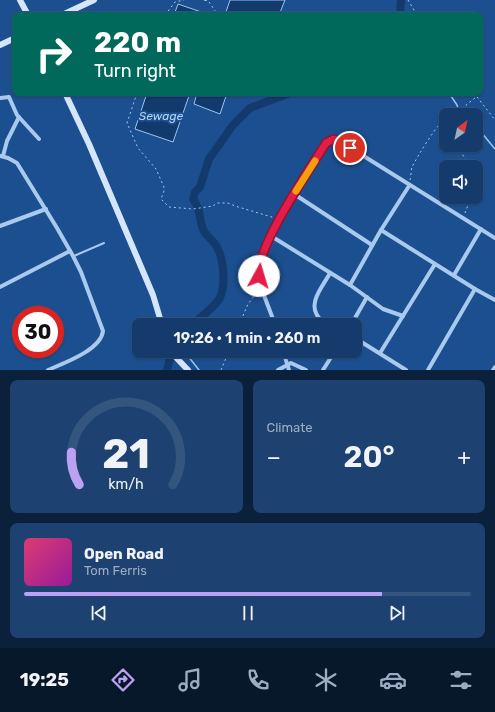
<!DOCTYPE html>
<meta charset="utf-8">
<style>
body{margin:0;font-family:Rubik,sans-serif;background:#1d4271;color:#f1f3f6;height:100vh;display:flex;flex-direction:column;font-size:15px;white-space:nowrap}
*{box-sizing:border-box;margin:0}
p{font-size:13px;color:#9dadc1}
.icon{flex:none;width:22px;height:22px;fill:none;stroke:currentColor;stroke-width:2;stroke-linecap:round;stroke-linejoin:round}
.map{position:relative;height:370px;overflow:hidden}
.drawer{display:flex;flex-direction:column;gap:10px;padding:10px;background:#0b203b;flex:1}
.drawer>*{flex:none}
.banner{position:absolute;left:12px;top:12px;width:471px;height:84px;border-radius:8px;box-shadow:0 1px 3px #0004,0 0 0 1px #33557e;background:#00695c;color:#fff;overflow:hidden}
.needle{width:26px;rotate:33deg}
.tools{position:absolute;left:439px;top:108px;display:grid;gap:8px}
.tools a{display:grid;place-items:center;width:44px;height:44px;border-radius:8px;background:#143b6b;box-shadow:0 1px 3px #0004,0 0 0 1px #33557e;font-size:20px}
.speed{position:absolute;left:12px;top:306px;display:flex;gap:8px;font-size:20px;font-weight:700;text-align:center}
.speed>*{display:grid;place-content:center;width:52px;height:52px;border-radius:50%;background:#143b6b;box-shadow:0 1px 3px #0004,0 0 0 1px #33557e;line-height:1}
.speed .limit{border:6px solid #d22;background:#fff;color:#111}
.pin{position:absolute;display:grid;place-items:center;width:34px;height:34px;color:#fff;margin:-17px;border:2px solid #fff;border-radius:50%;box-shadow:0 1px 4px #0007}
.me{position:absolute;width:44px;margin:-22px;rotate:6deg;stroke-linejoin:round;filter:drop-shadow(0 0 3px #0008)}
.turn{display:flex;align-items:center;gap:14px;height:84px;padding:0 16px;font-size:18px}
.turn .icon{width:52px;height:52px;stroke-width:2.5}
.turn b{display:block;font-size:28px;line-height:34px}
.big{font-size:30px;font-weight:600;line-height:1.1}
.drawer .widget{flex:1;display:flex;flex-direction:column;justify-content:center;gap:6px;min-width:0;padding:0 14px;border-radius:8px;background:#1d4271}
.drawer .dial{align-items:center;gap:0}
.dial svg{height:104px;overflow:visible;fill:none;stroke:#33557e;stroke-width:7;stroke-linecap:round;text-anchor:middle}
.dial text{fill:#f1f3f6;stroke:none}
.song{display:flex;align-items:center;gap:12px}
.cover{width:48px;height:48px;border-radius:6px;background:linear-gradient(135deg,hsl(340 70% 55%),hsl(300 70% 35%))}
.played{height:4px;border-radius:2px;background:linear-gradient(90deg,#bca0f2 80%,#33557e 80%)}
.keys{display:flex;justify-content:space-around;direction:ltr}
.heat{display:flex;justify-content:space-between;align-items:center;font-size:22px;direction:ltr}
.drawer .tiles{flex:1;display:grid;gap:10px;grid-template-columns:1fr 1fr}
.widget:last-child{grid-column:span 2}
.trip{position:absolute;left:132px;top:318px;width:230px;height:40px;border-radius:8px;background:#143b6b;box-shadow:0 1px 3px #0004,0 0 0 1px #33557e;font-weight:600;line-height:40px;text-align:center}
.menu{display:flex;height:64px;justify-content:space-around;align-items:center;background:#08182b;color:#9dadc1}
.menu .icon{width:28px;height:28px}
.menu .selected{color:#bca0f2}
.menu b{font-size:18px;color:#f1f3f6}
.map>svg:first-child{display:block}
.water{fill:#123a6d;stroke:#9cc4f0}
.lines{fill:none;stroke-linecap:round;stroke-linejoin:round}
.stream{stroke:#9cc4f0;stroke-width:1.5}
.river{stroke:#123a6d;stroke-width:8}
.path{stroke:#a9c9ee;stroke-width:1;stroke-dasharray:2 3;stroke-linecap:butt}
.lane{stroke:#a9c9ee;stroke-width:2}
.street{stroke:#a9c9ee;stroke-width:4}
.secondary{stroke:#d6e6fa;stroke-width:6}
.route-casing{stroke:#92132f;stroke-width:10}
.route{stroke:#e11d48;stroke-width:7}
.slow{stroke:#f59e0b;stroke-width:7}
.labels{text-anchor:middle;stroke-width:4;stroke-linejoin:round;paint-order:stroke}
.water-label{font-size:12px;font-style:italic;fill:#b5d3f5;stroke:#1b4f8f}
</style>
<div class="map">
<svg width="495" height="370" viewBox="0 0 495 370">
<rect width="100%" height="100%" fill="#1b4f8f"/>
<!-- water -->
<g class="water">
<path d="M 230,0 L 285,0 L 279,15 L 225,15 Z"/>
<path d="M 178,4 L 210,15 L 174,15 Z"/>
<path d="M 147,93 L 190,93 L 173,142 L 135,129 Z"/>
<path d="M 197,93 L 227,93 L 220,114 L 194,104 Z"/>
</g>
<g class="lines">
<!-- stream -->
<g class="stream">
<path d="M 449,93 L 457,105 L 460,115"/>
<path d="M 476,126 L 495,149"/>
<path d="M 184,351 L 199,370"/>
</g>
<!-- river -->
<g class="river">
<path d="M 400,15 L 401,0"/>
<path d="M 192,325 C 200,317 210,311 217,302 C 227,291 224,260 217,247 C 214,241 209,238 205,233 C 198,223 203,212 193,199 L 195,192 L 200,187 L 209,159 L 233,125 L 250,108 L 290,93"/>
<path d="M 167,370 L 172,351"/>
</g>
<!-- path -->
<g class="path">
<path d="M 408,0 L 417,15"/>
<path d="M 209,2 L 218,15"/>
<path d="M 165,15 L 175,2 L 184,0"/>
<path d="M 137,93 L 127,123 L 138,148 L 156,169 L 164,187 L 164,191 L 161,199 L 169,207 L 193,209 L 213,206 L 217,203 L 228,203 L 235,206 L 275,218"/>
<path d="M 474,93 L 495,120"/>
<path d="M 454,115 L 476,97"/>
<path d="M 442,121 L 446,124"/>
<path d="M 461,145 L 462,154 L 471,167"/>
<path d="M 476,171 L 480,175 L 476,178"/>
<path d="M 410,180 C 411,176 411,171 412,167 C 416,159 439,120 446,119"/>
<path d="M 465,213 L 471,197"/>
<path d="M 239,325 L 248,304 L 258,291"/>
<path d="M 221,370 L 229,351"/>
</g>
<!-- lane -->
<g class="lane">
<path d="M 205,0 L 206,0"/>
<path d="M 74,256 L 104,243"/>
</g>
<!-- street -->
<g class="street">
<path d="M 0,98 L 9,97 L 17,115 L 39,139"/>
<path d="M 0,156 L 8,158 L 17,163 L 57,228 L 73,256 L 81,272 L 103,331 C 101,350 64,363 48,370"/>
<path d="M 3,156 L 7,141 L 19,117"/>
<path d="M 294,194 L 372,245"/>
<path d="M 0,226 L 46,209"/>
<path d="M 381,230 L 475,289 L 495,300"/>
<path d="M 271,236 L 350,285 L 383,309 L 403,316"/>
<path d="M 454,275 L 481,229"/>
<path d="M 350,285 L 381,230 L 409,186"/>
<path d="M 0,287 L 70,251"/>
<path d="M 320,319 C 306,304 322,288 330,273"/>
<path d="M 275,325 C 270,309 257,283 258,267 C 260,249 316,152 330,140 L 338,140 L 495,238"/>
<path d="M 351,325 L 367,297"/>
<path d="M 355,338 L 406,370"/>
<path d="M 283,351 L 289,370"/>
<path d="M 380,353 L 435,264"/>
<path d="M 278,370 L 291,363 L 306,370"/>
<path d="M 323,370 L 335,351"/>
<path d="M 428,370 L 475,289"/>
<path d="M 493,370 L 495,367"/>
</g>
<!-- secondary -->
<g class="secondary">
<path d="M 20,0 L 28,15"/>
<path d="M 62,15 L 94,0"/>
<path d="M 0,45 L 15,38"/>
<path d="M 65,93 L 89,144 L 153,295 L 162,325"/>
<path d="M 170,351 L 188,370"/>
</g>
</g>
<g class="lines">
<!-- route casing -->
<g class="route-casing">
<path id="route" d="M 259,276 C 255,248 310,169 326,143 L 334,139 L 350,148"/>
</g>
<!-- route -->
<use href="#route" class="route"/>
<!-- slow -->
<path class="slow" d="M 296,191 L 315,161"/>
</g>
<g class="labels">
<!-- water labels -->
<g class="water-label">
<text x="161" y="120">Sewage</text>
</g>
</g>
</svg>
<div class="tools">
<a><svg class="needle" viewBox="-14 -14 28 28"><path d="M0-13l5 13h-10z" fill="#e53935"/><path d="M0 13l5-13h-10z" fill="#9dadc1"/></svg></a>
<a><svg class="icon" aria-label="sound" viewBox="0 0 24 24"><path d="M4 9h4l5-4v14l-5-4H4zM17 9q2 3 0 6"/></svg></a>
</div>
<div class="speed"><div class="limit">30</div></div>
<div class="pin" style="left:350px;top:148px;background:#d93025"><svg class="icon" aria-label="arrive" viewBox="0 0 24 24"><path d="M6 21V4h12l-3 4 3 4H6"/></svg></div>
<svg class="me" style="left:259px;top:276px" viewBox="-20 -20 40 40"><circle r="19" fill="#fff"/><path d="M0-13L10 11 0 6-10 11z" fill="#e11d48"/></svg>
<div class="trip">19:26 · 1 min · 260 m</div>
<div class="banner">
<div class="turn"><svg class="icon" aria-label="right" viewBox="0 0 24 24"><path d="M7 20v-9h11M14 6l5 5-5 5"/></svg><div><b>220 m</b>Turn right</div></div>
</div>
</div>
<section class="drawer">
<div class="tiles">
<div class="widget dial"><svg viewBox="0 0 100 80">
<path d="M14 69A42 42 0 1 1 86 69"/>
<path d="M14 69A42 42 0 0 1 8 44" stroke="#bca0f2"/>
<text x="50" y="56" font-size="32" font-weight="700">21</text>
<text x="50" y="72" font-size="11">km/h</text>
</svg></div>
<div class="widget"><p>Climate</p>
<div class="heat"><a>−</a><b class="big">20°</b><a>+</a></div>
</div>
<div class="widget">
<div class="song"><i class="cover"></i><div><b>Open Road</b><p>Tom Ferris</p></div></div>
<div class="played"></div>
<div class="keys"><svg class="icon" aria-label="previous" viewBox="0 0 24 24"><path d="M18 5L8 12l10 7zM5 5v14"/></svg><svg class="icon" aria-label="pause" viewBox="0 0 24 24"><path d="M8 5v14M16 5v14"/></svg><svg class="icon" aria-label="next" viewBox="0 0 24 24"><path d="M6 5l10 7-10 7zM19 5v14"/></svg></div>
</div>
</div>
</section>
<nav class="menu">
<b>19:25</b>
<svg class="icon selected" aria-label="directions" viewBox="0 0 24 24"><path d="M12 3l9 9-9 9-9-9zM9 14v-3h6M13 9l2 2-2 2"/></svg>
<svg class="icon" aria-label="music" viewBox="0 0 24 24"><path d="M9 18V5l10-2v13"/><circle cx="6" cy="18" r="3"/><circle cx="16" cy="16" r="3"/></svg>
<svg class="icon" aria-label="phone" viewBox="0 0 24 24"><path d="M5 4h4l2 5-3 2q2 4 5 5l2-3 5 2v4C11 20 4 13 5 4z"/></svg>
<svg class="icon" aria-label="climate" viewBox="0 0 24 24"><path d="M12 3v18M4 7l16 10M4 17L20 7"/></svg>
<svg class="icon" aria-label="car" viewBox="0 0 24 24"><path d="M5 17H2v-5l4-1 3-4h7l3 4 3 1v5h-3M9 17h6M6 11h13"/><circle cx="7" cy="17" r="2"/><circle cx="17" cy="17" r="2"/></svg>
<svg class="icon" aria-label="filters" viewBox="0 0 24 24"><path d="M4 7h16M4 17h16"/><circle cx="9" cy="7" r="2"/><circle cx="15" cy="17" r="2"/></svg>
</nav>
